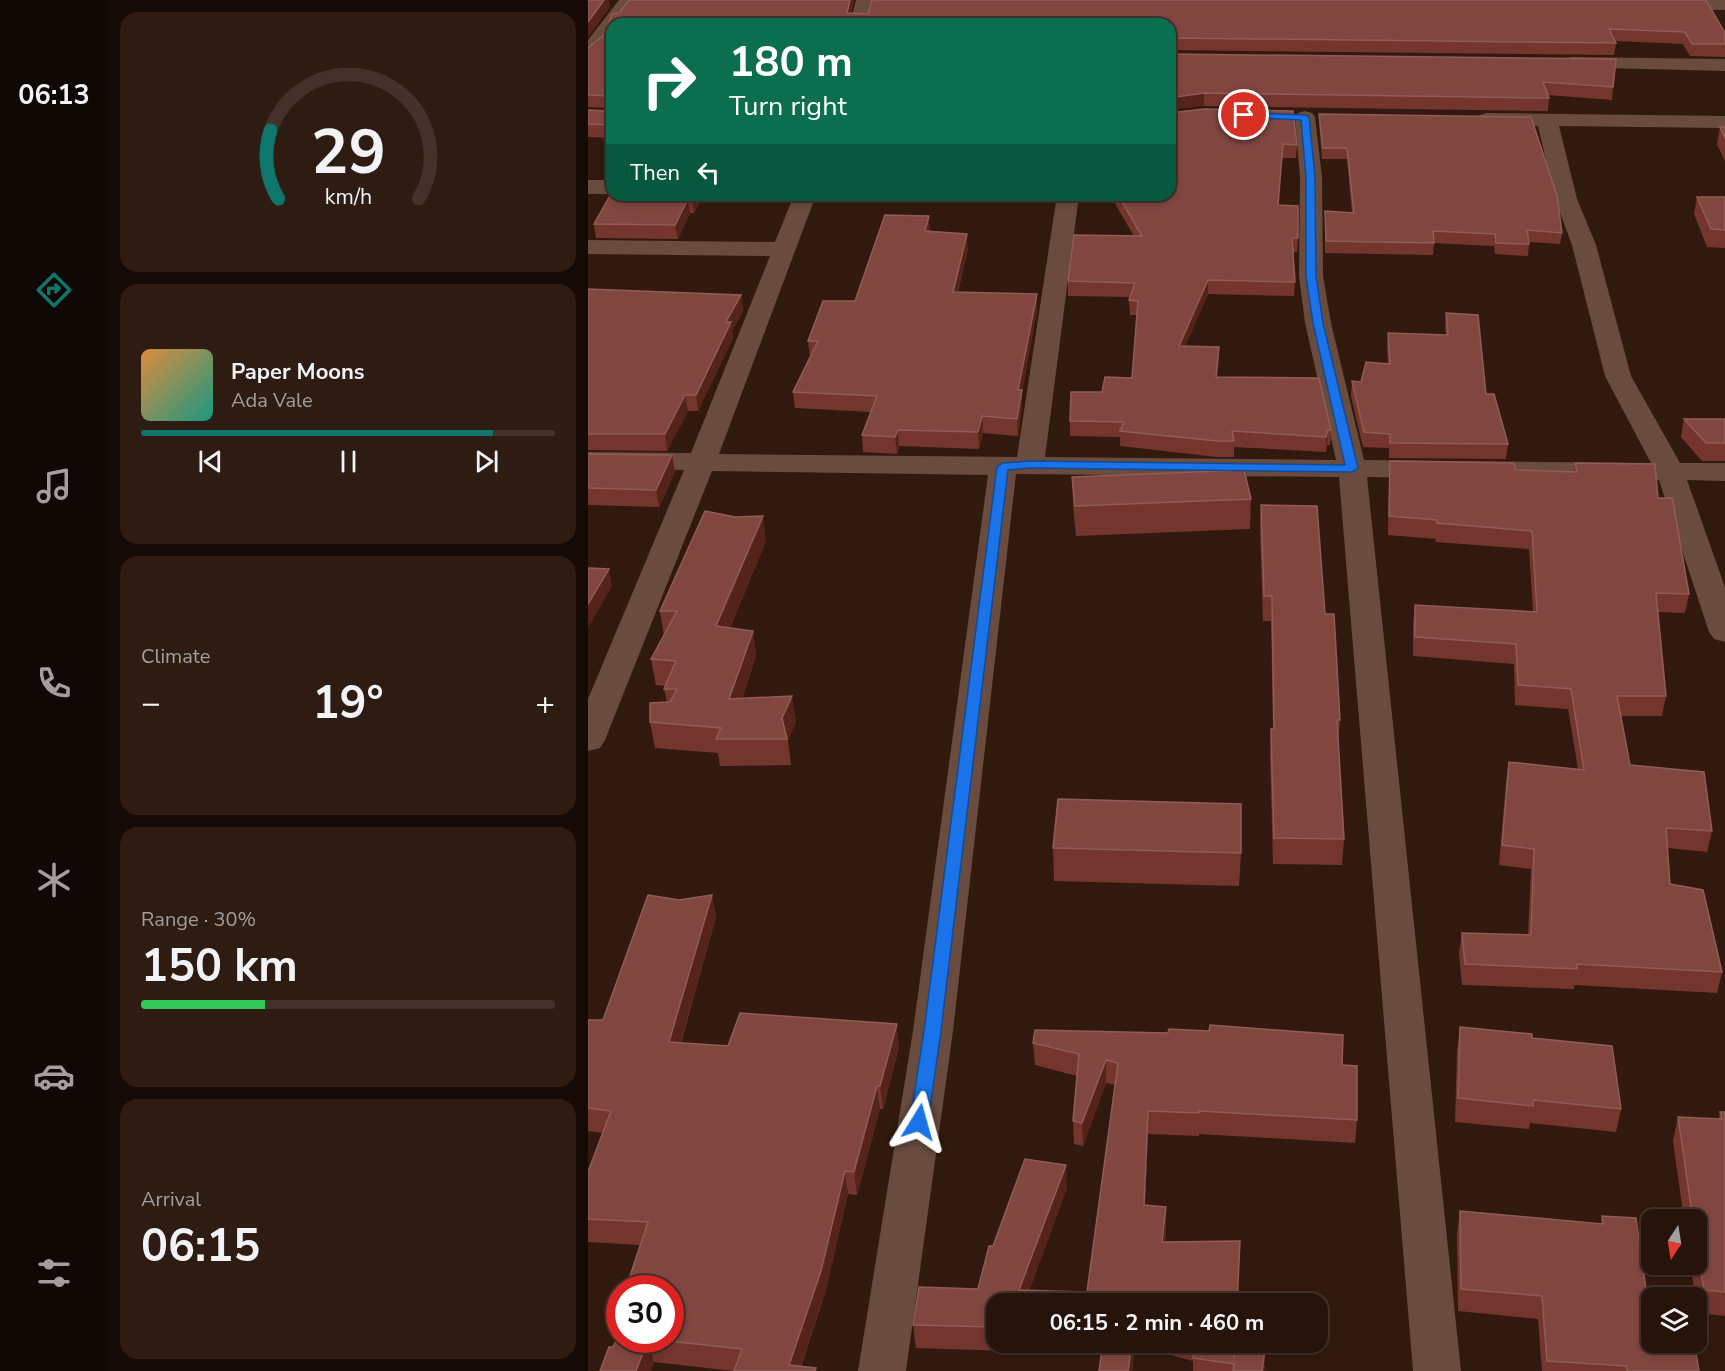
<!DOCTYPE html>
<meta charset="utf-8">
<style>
body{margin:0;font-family:"Nunito Sans",sans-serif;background:#2e1c13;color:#f1f3f6;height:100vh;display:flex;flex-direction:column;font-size:22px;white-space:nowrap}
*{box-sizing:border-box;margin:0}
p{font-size:20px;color:#a49e9c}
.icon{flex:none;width:33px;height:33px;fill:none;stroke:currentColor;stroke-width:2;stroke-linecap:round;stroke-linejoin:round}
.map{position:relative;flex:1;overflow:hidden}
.side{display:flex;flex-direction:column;gap:12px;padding:12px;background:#150a06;width:480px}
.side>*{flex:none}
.banner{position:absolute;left:18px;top:18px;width:570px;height:183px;border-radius:18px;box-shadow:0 3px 9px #0003,0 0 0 2px #42322b;background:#0b6e4f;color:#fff;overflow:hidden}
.needle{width:39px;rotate:192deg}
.tools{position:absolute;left:1053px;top:1209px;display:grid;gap:12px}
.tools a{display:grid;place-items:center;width:66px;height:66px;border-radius:12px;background:#26130a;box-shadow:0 3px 9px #0003,0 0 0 2px #42322b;font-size:30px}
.speed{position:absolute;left:18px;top:1275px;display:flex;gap:12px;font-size:30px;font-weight:700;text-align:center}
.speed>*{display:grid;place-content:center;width:78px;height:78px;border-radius:50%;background:#26130a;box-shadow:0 3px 9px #0003,0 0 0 2px #42322b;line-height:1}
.speed .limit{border:9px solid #d22;background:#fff;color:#111}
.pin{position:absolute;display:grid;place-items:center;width:51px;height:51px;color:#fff;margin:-26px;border:3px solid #fff;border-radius:50%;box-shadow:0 2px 6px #0007}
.me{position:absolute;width:66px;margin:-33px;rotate:8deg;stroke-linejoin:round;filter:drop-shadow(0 0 4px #0008)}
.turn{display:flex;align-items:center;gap:21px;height:126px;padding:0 24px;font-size:27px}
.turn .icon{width:78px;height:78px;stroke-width:2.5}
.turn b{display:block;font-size:42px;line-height:51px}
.then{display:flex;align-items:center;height:57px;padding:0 24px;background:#0003;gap:12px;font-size:22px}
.big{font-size:45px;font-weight:700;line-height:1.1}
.side .tile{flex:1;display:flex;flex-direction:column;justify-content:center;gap:9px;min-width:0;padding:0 21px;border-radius:18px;background:#2e1c13}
.side .dial{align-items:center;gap:0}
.dial svg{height:156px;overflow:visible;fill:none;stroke:#42322b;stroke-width:7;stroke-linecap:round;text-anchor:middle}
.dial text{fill:#f1f3f6;stroke:none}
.song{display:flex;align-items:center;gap:18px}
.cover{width:72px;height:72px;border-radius:9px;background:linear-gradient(135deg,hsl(30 70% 55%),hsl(170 70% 35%))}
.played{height:6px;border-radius:3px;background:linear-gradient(90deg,#0f766e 85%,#42322b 85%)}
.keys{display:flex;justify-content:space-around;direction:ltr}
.heat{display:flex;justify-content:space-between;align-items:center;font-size:33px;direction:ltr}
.charge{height:9px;border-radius:4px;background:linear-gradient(90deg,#34c759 30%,#42322b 0)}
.trip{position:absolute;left:398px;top:1293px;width:342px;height:60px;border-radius:18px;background:#26130a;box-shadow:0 3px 9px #0003,0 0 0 2px #42322b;font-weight:700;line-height:60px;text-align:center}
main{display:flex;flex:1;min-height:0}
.dock{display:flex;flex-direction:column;width:108px;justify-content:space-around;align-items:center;background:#0f0804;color:#a49e9c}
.dock .icon{width:42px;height:42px}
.dock .current{color:#0f766e}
.dock b{font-size:27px;color:#f1f3f6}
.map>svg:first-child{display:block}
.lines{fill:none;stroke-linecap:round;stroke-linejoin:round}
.street{fill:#694c3e;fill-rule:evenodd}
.wall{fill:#75352f}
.shaded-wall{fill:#55231a}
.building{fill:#814640;stroke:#915c56;stroke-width:1.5}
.route{fill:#1a73e8;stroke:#114b97;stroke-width:1.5}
</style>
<main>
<nav class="dock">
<b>06:13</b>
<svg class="icon current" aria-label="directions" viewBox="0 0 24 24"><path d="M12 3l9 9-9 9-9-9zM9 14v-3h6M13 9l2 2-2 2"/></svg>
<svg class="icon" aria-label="music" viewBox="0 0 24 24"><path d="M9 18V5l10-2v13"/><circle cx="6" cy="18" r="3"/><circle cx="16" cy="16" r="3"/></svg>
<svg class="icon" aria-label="phone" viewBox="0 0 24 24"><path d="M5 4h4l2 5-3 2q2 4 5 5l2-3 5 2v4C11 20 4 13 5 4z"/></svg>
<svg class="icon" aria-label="climate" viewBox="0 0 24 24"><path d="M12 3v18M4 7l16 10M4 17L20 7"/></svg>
<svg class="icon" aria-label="car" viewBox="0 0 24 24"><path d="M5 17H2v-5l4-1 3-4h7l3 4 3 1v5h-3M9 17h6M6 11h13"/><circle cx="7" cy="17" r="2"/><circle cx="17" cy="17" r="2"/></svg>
<svg class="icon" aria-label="filters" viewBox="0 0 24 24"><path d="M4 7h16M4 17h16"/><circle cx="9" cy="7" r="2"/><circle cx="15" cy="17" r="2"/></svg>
</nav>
<section class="side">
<div class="tile dial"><svg viewBox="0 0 100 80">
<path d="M14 69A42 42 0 1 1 86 69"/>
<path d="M14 69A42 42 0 0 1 10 34" stroke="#0f766e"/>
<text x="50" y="56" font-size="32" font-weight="700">29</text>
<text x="50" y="72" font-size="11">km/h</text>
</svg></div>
<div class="tile">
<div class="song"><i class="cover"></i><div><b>Paper Moons</b><p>Ada Vale</p></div></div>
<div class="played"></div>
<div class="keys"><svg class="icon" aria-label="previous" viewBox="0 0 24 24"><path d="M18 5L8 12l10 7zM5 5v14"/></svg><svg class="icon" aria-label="pause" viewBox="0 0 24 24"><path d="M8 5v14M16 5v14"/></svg><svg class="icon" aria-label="next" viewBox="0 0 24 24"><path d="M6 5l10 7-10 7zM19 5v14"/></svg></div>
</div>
<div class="tile"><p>Climate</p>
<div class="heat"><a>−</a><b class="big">19°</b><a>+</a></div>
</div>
<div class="tile"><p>Range · 30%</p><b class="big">150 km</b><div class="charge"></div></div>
<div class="tile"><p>Arrival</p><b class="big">06:15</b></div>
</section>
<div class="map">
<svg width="1137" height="1371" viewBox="0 0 1137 1371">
<rect width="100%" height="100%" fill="#32190d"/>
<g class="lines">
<!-- street -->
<g class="street">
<path d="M 31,0 L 49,0 L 31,24 L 24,24 C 24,37 13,56 0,59 L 0,40 Z"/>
<path d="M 268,0 L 286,0 L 280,24 L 262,24 Z"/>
<path d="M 1070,0 L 1137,0 L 1137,10 L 1076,9 L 1070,8 L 1067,4 Z"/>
<path d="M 983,57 L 1137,59 L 1137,71 L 976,67 L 973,63 L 976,59 Z"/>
<path d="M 717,111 L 724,113 L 727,117 L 734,177 L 735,276 L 743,323 L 776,460 L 1063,463 L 1017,376 L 984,245 L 967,199 L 950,126 L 899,125 L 892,123 L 889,119 L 892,115 L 899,113 L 1137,116 L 1137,128 L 971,126 L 989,199 L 1008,245 L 1043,376 L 1092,463 L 1137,463 L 1137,481 L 1099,480 L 1137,587 L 1137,642 L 1126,639 L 1121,632 L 1071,480 L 779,477 L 873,1371 L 825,1371 L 751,477 L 428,474 L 365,1031 L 318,1371 L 270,1371 L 325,1031 L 400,475 L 124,471 L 17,740 L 12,748 L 0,751 L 0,699 L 96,470 L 0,468 L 0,452 L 103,453 L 182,256 L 0,254 L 0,240 L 187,242 L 206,195 L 228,195 L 131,454 L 429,457 L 469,195 L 491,195 L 457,457 L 748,460 L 717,323 L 711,276 L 712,177 L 707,117 L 710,113 Z"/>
<rect x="0" y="180" width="24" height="14"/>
</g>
</g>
<!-- wall -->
<g class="wall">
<path d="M 41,0 L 266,0 L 263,14 L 280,14 L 284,0 L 1118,0 L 1137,33 L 1137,57 L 1102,56 L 1095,44 L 1027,41 L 1028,43 L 1026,55 L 582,50 L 582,24 L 24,24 L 24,138 L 0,137 L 0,110 L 23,111 L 23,108 L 0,107 L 0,48 L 17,34 L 24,14 L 31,13 Z"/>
<path d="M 582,54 L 1025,87 L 1024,100 L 960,95 L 961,98 L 960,111 L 616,106 Z"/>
<path d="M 582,113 L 709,145 L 708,158 L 694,158 L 690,205 L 710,238 L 709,252 L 705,252 L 707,282 L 706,296 L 620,294 L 597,346 L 631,362 L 629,377 L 743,430 L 742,445 L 739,445 L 738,452 L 646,447 L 646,457 L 629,457 L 532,446 L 532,437 L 482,436 L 482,421 L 514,392 L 544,378 L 549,315 L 542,315 L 541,300 L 542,297 L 480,296 L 480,281 L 546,236 L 522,195 L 582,195 Z"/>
<path d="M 731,114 L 974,233 L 972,244 L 941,242 L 940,256 L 907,254 L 906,246 L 846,243 L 845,255 L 737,253 L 737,211 L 764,213 L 759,159 L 734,159 L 731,124 Z"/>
<path d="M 1132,127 L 1137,127 L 1137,161 L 1129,144 Z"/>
<path d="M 116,195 L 106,213 L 102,213 L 90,239 L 8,238 L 6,224 Z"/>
<path d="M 1109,197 L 1137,197 L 1137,248 L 1119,247 L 1106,214 Z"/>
<path d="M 342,231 L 380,249 L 370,292 L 449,294 L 449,310 L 434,392 L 434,406 L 430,436 L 395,433 L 391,449 L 311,446 L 309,454 L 275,452 L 274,435 L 283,412 L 207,408 L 205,392 L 222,357 L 220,341 L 267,301 Z"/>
<path d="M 0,289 L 153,295 L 155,311 L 144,331 L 145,338 L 110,411 L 100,411 L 79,451 L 0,450 Z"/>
<path d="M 858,313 L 898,394 L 920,444 L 918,459 L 801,458 L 801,448 L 775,447 L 763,396 L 764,381 L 773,382 L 800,364 L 799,347 L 800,333 L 858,335 L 857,327 Z"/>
<path d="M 1096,419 L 1137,419 L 1137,461 L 1114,461 L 1093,437 Z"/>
<path d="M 0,454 L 84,455 L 87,472 L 71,507 L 0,505 Z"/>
<path d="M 802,461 L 928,470 L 985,472 L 987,463 L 1070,498 L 1101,594 L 1097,613 L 1070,612 L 1078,696 L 1074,716 L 1033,716 L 1042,765 L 1124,831 L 1119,852 L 1080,848 L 1082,884 L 1134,972 L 1129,993 L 986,985 L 986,989 L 874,985 L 871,953 L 874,933 L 940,935 L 943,869 L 911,865 L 918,782 L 921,762 L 990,769 L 980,709 L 927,705 L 926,664 L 825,656 L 825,624 L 827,605 L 945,612 L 941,549 L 847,542 L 848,539 L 800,535 L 801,479 Z"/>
<path d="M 484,477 L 663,499 L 662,529 L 488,536 L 485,506 Z"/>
<path d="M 673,505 L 737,614 L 752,720 L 750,742 L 756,839 L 754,865 L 685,864 L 682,754 L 683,729 L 685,729 L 683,621 L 675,621 L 672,529 Z"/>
<path d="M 178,541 L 142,628 L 165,631 L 168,656 L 154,699 L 208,722 L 200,740 L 203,765 L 132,766 L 130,753 L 67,748 L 62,722 L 79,702 L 76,689 L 78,686 L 68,685 L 63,659 L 76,636 L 72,611 Z"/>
<path d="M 465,848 L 653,853 L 651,886 L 466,881 Z"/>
<path d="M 124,895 L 128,917 L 93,1043 L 140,1046 L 311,1047 L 295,1109 L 292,1109 L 269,1195 L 260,1194 L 237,1294 L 213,1367 L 228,1368 L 228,1371 L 146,1371 L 66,1362 L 63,1371 L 12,1371 L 25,1347 L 32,1340 L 82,1340 L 82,1288 L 38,1288 L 52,1245 L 0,1242 L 0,1172 L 15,1133 L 0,1131 L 0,1020 L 15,1020 L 91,900 Z"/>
<path d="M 872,1027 L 944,1038 L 1033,1109 L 1028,1132 L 942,1123 L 941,1129 L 867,1122 L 869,1050 Z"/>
<path d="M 445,1043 L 754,1065 L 769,1120 L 767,1143 L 611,1134 L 611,1136 L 560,1134 L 557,1205 L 578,1207 L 578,1230 L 577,1242 L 650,1304 L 408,1304 L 408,1342 L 648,1342 L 647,1357 L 677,1366 L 676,1371 L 605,1371 L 605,1361 L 547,1345 L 544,1371 L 511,1371 L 513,1354 L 328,1348 L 325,1325 L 390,1289 L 405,1246 L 479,1188 L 441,1291 L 499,1292 L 527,1085 L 518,1083 L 495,1146 L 486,1144 L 485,1121 L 489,1076 L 447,1065 Z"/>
<path d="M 1132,1112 L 1137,1112 L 1137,1316 L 1109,1313 L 1108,1298 L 1107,1298 L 1103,1264 L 1108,1264 L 1108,1220 L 1096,1220 L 1085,1141 L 1090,1117 L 1131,1119 Z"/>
<path d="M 872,1211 L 1013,1224 L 1014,1216 L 1064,1342 L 1111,1371 L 954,1371 L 950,1319 L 870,1311 L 869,1234 Z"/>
</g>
<!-- shaded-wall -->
<g class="shaded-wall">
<path d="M 16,0 L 21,0 L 22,7 L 0,37 L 0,22 Z"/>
<path d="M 262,0 L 266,0 L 261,24 L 259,13 Z"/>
<path d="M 616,93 L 616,106 L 582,110 L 582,98 Z"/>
<path d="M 106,195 L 116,195 L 106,213 L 104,200 Z"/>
<path d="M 100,199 L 102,213 L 90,239 L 87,225 Z"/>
<path d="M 341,216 L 342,231 L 337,231 Z"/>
<path d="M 379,234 L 380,249 L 366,308 L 365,292 Z"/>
<path d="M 620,280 L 620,294 L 591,361 L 591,346 Z"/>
<path d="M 449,294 L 449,310 L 434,392 L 434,406 L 430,436 L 429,419 L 430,390 Z"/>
<path d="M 153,295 L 155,311 L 144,331 L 145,338 L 110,411 L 108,395 L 138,322 Z"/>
<path d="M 631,347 L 631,362 L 628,392 L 628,377 Z"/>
<path d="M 97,395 L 100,411 L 79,451 L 77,434 Z"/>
<path d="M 394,416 L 395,433 L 391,449 L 390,432 Z"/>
<path d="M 310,430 L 311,446 L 309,454 L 307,437 Z"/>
<path d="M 740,430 L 739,445 L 738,452 L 738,437 Z"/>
<path d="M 84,455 L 87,472 L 71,507 L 68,490 Z"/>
<path d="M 175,516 L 178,541 L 132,651 L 128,626 Z"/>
<path d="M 21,569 L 24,586 L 0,628 L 0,604 Z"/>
<path d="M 165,631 L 168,656 L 145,725 L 141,699 Z"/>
<path d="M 204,696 L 208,722 L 200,740 L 194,718 Z"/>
<path d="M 124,895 L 128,917 L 86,1065 L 81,1042 Z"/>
<path d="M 309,1024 L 311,1047 L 295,1109 L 292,1086 Z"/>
<path d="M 518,1060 L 518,1083 L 495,1146 L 494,1123 Z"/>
<path d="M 289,1086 L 292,1109 L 269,1195 L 266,1172 Z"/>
<path d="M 560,1111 L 560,1134 L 556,1228 L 556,1205 Z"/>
<path d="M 478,1165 L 479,1188 L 436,1304 L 431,1290 Z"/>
<path d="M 257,1171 L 260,1194 L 237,1294 L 211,1371 L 201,1365 Z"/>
<path d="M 578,1207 L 578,1230 L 574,1265 L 574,1242 Z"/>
<path d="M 60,1340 L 66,1362 L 63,1371 L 48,1371 Z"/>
<path d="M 544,1342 L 547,1342 L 544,1371 L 540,1371 Z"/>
<path d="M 678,1343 L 676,1371 L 674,1371 Z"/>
</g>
<!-- building -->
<g class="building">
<path d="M 0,0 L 16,0 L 0,22 Z"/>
<path d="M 41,0 L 262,0 L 259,13 L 280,14 L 284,0 L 1118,0 L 1137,33 L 1137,44 L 1104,44 L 1097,32 L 1021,29 L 1028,43 L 582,38 L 582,24 L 24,24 L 24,125 L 0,124 L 0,110 L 23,111 L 24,96 L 0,95 L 0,48 L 17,34 L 24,14 L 31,13 Z"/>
<path d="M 582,54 L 1028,59 L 1025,87 L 955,82 L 961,98 L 616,93 L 582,98 Z"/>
<path d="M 616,109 L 705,111 L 709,145 L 695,144 L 690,205 L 710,206 L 710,238 L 704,238 L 707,282 L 620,280 L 591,346 L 631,347 L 628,377 L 731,378 L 743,430 L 740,430 L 738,437 L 644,431 L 646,441 L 629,441 L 532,431 L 536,422 L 482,421 L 483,392 L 514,392 L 517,377 L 544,378 L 550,301 L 541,300 L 547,283 L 480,281 L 486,235 L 554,236 L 530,195 L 582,195 L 582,113 Z"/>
<path d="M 731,114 L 943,117 L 969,196 L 974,233 L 939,230 L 941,244 L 908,243 L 907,234 L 845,231 L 846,243 L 738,241 L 737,211 L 766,213 L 759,148 L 735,148 Z"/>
<path d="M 1132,127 L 1137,127 L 1137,138 Z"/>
<path d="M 24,192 L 24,195 L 106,195 L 104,200 L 100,199 L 87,225 L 6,224 Z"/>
<path d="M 1109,197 L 1137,197 L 1137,230 L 1123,229 Z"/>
<path d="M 297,215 L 341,216 L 337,231 L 379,234 L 365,292 L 449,294 L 430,390 L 434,390 L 429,419 L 394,416 L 390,432 L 310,430 L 307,437 L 274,435 L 289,396 L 205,392 L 230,341 L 220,341 L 235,301 L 267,301 Z"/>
<path d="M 0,289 L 153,295 L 138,322 L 143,322 L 108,395 L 97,395 L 77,434 L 0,434 Z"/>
<path d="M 858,313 L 890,315 L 898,394 L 906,394 L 920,444 L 802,443 L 802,434 L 776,432 L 764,381 L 773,382 L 778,362 L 802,364 L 800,333 L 860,335 Z"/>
<path d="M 1096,419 L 1137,419 L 1137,443 L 1118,443 Z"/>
<path d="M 0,454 L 84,455 L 68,490 L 0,488 Z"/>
<path d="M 802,461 L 926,463 L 928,470 L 989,472 L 987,463 L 1067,464 L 1070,498 L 1084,498 L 1085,502 L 1101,594 L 1068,593 L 1078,696 L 1029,696 L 1042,765 L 1116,772 L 1124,831 L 1078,828 L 1082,884 L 1115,890 L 1134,972 L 989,964 L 989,969 L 877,964 L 874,933 L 943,935 L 946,849 L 914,845 L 921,762 L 996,770 L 983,689 L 930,685 L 928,644 L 827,637 L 827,605 L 949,612 L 944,531 L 849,523 L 849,520 L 801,516 Z"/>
<path d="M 656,470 L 663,499 L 487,506 L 484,477 Z"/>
<path d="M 673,505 L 729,506 L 737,614 L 746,614 L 752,720 L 749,720 L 756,839 L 686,838 L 683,729 L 686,729 L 684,596 L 676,596 Z"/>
<path d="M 117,511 L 147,517 L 175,516 L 128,626 L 165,631 L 141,699 L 204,696 L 194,718 L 199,739 L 128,739 L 133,728 L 62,722 L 62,703 L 82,702 L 89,689 L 76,689 L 88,661 L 63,659 L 89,611 L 72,611 Z"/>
<path d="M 0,568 L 21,569 L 0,604 Z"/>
<path d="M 470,799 L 653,804 L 653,853 L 465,848 Z"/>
<path d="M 60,895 L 91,900 L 124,895 L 81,1042 L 140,1046 L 152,1013 L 309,1024 L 292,1086 L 289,1086 L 266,1172 L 257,1171 L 233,1271 L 201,1365 L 228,1368 L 227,1371 L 146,1371 L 154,1349 L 71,1340 L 82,1340 L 82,1288 L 38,1288 L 60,1222 L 0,1219 L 0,1172 L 23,1111 L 0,1108 L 0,1020 L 15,1020 Z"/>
<path d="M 622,1025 L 755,1035 L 754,1065 L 769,1066 L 769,1120 L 611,1111 L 611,1113 L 560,1111 L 556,1205 L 578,1207 L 574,1242 L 652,1241 L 649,1304 L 408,1304 L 408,1327 L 325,1325 L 331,1287 L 390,1289 L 401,1246 L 405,1246 L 437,1159 L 478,1165 L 431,1290 L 499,1292 L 530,1063 L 518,1060 L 494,1123 L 485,1121 L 491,1054 L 445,1043 L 447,1030 L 580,1033 L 581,1029 L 621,1031 Z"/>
<path d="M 872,1027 L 944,1034 L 944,1038 L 1024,1046 L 1033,1109 L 945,1100 L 945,1106 L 870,1098 Z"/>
<path d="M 1132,1112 L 1137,1112 L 1137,1292 L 1116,1290 L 1108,1242 L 1108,1220 L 1105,1220 L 1090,1117 L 1134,1119 Z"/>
<path d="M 872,1211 L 1015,1224 L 1014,1216 L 1048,1218 L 1064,1332 L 1064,1342 L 1106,1342 L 1111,1371 L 1039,1371 L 1038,1366 L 959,1361 L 954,1296 L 873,1289 Z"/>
<path d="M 32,1331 L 32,1340 L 60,1340 L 48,1371 L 12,1371 L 21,1347 L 25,1347 Z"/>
<path d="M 515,1342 L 544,1342 L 540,1371 L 511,1371 Z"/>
<path d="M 608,1342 L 647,1342 L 646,1359 L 649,1342 L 678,1343 L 674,1371 L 645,1371 L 646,1364 L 605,1358 Z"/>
</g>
<!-- route -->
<path class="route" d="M 656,113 L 717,115 L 721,117 L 727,177 L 728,276 L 735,323 L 770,468 L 764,472 L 442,468 L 420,470 L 353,1031 L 340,1122 L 337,1127 L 331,1129 L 325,1127 L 322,1122 L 336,1031 L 409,467 L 415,463 L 442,461 L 757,465 L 725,323 L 718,276 L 718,177 L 713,120 L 653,117 L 653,114 Z"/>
</svg>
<div class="tools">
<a><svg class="needle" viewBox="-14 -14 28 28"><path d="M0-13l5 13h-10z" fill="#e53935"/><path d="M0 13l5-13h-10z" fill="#a49e9c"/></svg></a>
<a><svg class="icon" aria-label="layers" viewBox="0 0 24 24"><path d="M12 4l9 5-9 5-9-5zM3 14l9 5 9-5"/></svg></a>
</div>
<div class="speed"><div class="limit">30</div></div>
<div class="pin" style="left:656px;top:115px;background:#d93025"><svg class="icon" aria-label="arrive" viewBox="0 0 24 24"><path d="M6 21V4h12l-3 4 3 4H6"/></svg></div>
<svg class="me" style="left:331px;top:1122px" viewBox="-20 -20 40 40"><path d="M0-17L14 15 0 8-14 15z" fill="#1a73e8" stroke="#fff" stroke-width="4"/></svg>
<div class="trip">06:15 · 2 min · 460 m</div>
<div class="banner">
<div class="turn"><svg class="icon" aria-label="right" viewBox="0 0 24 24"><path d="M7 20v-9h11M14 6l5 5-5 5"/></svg><div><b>180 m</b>Turn right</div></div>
<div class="then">Then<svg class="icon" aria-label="left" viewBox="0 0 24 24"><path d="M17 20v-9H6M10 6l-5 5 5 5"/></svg></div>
</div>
</div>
</main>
